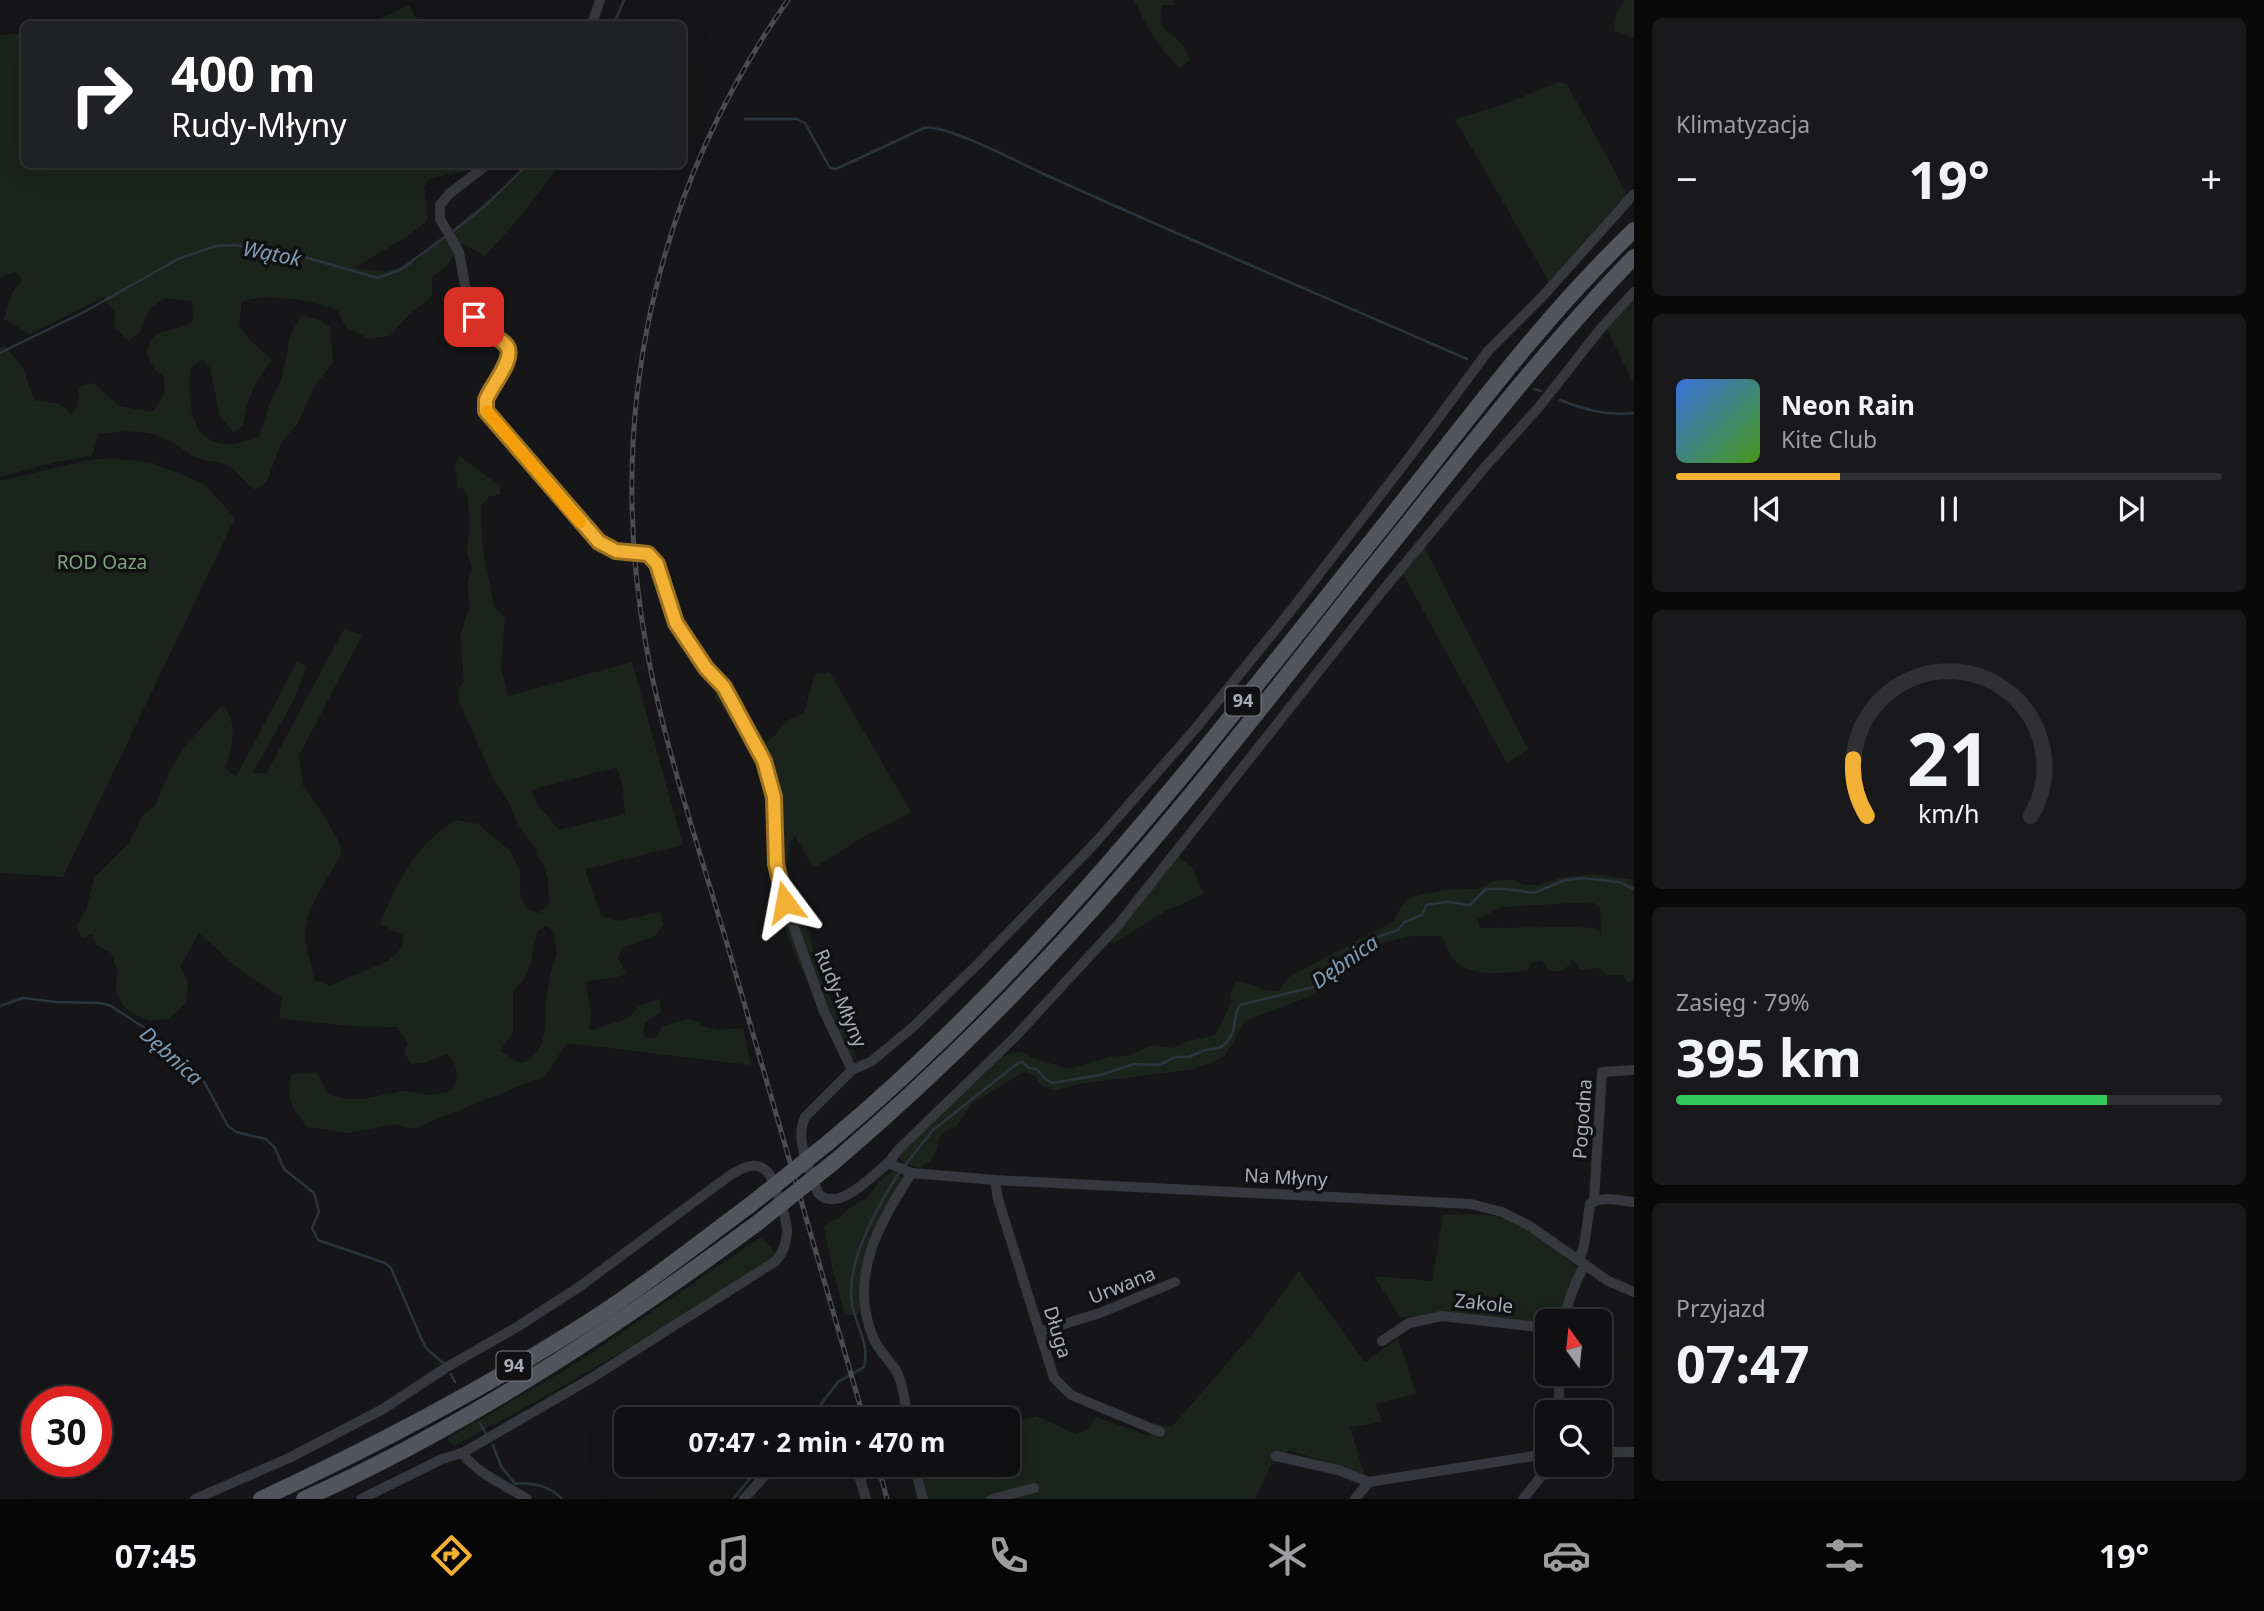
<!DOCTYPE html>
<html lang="pl">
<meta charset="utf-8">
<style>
body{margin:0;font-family:"Noto Sans",sans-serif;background:#19191b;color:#f1f3f6;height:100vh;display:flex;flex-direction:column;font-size:26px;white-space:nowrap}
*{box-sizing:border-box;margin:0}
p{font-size:23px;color:#9c9d9f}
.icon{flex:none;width:38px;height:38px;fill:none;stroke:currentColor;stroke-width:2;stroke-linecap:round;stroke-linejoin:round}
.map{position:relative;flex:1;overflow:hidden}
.sheet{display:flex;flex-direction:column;gap:18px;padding:18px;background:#09090a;width:630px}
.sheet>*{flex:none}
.banner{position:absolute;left:21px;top:21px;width:665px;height:147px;border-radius:10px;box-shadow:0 7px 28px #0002,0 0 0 2px #303032;background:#202124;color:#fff;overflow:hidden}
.needle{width:46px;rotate:345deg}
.fabs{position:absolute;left:1535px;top:1309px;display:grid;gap:14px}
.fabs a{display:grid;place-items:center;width:77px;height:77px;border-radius:10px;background:#101012;box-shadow:0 7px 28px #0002,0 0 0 2px #303032;font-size:35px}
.speed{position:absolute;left:21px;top:1386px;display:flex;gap:14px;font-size:35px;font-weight:700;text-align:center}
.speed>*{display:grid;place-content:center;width:91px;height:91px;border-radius:50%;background:#101012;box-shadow:0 7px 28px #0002,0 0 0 2px #303032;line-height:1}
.speed .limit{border:10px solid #d22;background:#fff;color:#111}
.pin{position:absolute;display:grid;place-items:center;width:60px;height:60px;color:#fff;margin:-30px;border-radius:14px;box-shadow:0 4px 10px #0006}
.me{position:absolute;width:77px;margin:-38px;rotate:347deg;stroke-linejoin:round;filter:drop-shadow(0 0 5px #0008)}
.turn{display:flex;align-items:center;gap:24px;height:147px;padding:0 35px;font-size:32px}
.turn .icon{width:91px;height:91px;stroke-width:2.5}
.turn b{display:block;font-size:49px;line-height:60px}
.big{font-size:52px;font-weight:700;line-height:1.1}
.sheet .tile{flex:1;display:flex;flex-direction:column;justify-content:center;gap:10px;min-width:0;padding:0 24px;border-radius:10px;background:#19191b}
.sheet .dial{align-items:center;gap:0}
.dial svg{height:182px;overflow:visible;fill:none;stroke:#303032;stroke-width:7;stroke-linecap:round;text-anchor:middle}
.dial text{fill:#f1f3f6;stroke:none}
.song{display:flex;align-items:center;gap:21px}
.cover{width:84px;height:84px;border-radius:10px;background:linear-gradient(135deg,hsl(220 70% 55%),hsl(100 70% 35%))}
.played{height:7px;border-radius:4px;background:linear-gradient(90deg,#f2b134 30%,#303032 30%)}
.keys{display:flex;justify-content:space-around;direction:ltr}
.heat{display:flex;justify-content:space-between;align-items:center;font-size:38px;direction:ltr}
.charge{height:10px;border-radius:5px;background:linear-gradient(90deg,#34c759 79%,#303032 0)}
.trip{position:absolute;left:614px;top:1407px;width:406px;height:70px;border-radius:10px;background:#101012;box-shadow:0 7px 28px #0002,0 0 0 2px #303032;font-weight:700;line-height:70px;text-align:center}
.tabs{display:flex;height:112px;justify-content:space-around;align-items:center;background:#060607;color:#9c9d9f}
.tabs .icon{width:49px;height:49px}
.tabs .selected{color:#f2b134}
.tabs b{font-size:32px;color:#f1f3f6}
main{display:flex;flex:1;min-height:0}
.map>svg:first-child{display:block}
.green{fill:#1c231d;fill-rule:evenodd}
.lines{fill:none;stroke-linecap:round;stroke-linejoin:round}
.stream{stroke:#2c353c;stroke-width:2.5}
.minor{stroke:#37383d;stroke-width:10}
.primary{stroke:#53555c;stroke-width:16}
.rail-casing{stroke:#4a4c52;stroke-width:5}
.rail{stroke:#111113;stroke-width:2.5;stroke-dasharray:8;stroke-linecap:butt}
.primary-bridge{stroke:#53555c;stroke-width:16}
.route-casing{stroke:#9d7322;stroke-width:18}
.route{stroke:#f2b134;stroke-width:12}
.slow{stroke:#f59e0b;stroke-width:12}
.labels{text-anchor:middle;stroke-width:7;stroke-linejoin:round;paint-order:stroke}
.shield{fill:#111113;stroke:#7b7e86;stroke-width:2}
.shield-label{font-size:18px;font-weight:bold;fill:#a8adb8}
.park-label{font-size:19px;fill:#7fa381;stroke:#111113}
.street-label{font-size:19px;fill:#a8adb8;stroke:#111113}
.water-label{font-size:21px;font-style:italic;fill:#7f9bb3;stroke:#111113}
</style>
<main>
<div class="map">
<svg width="1634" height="1499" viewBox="0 0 1634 1499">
<rect width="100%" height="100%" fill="#161618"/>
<!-- green -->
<g class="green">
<path d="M 1134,0 L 1174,0 L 1175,5 L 1162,5 C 1156,31 1168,29 1182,44 C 1186,48 1188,55 1190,60 L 1180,68 C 1159,49 1146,25 1134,0 Z"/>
<path d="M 1626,0 L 1634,0 L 1634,38 L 1614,31 C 1614,21 1618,6 1626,0 Z"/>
<path d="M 409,5 L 419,24 L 369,24 Z"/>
<path d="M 24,33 L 24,164 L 478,165 L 465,171 L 429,179 L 424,187 L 428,219 C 408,240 377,252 355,268 L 385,272 L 415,262 L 529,165 L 559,165 L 525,211 L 485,256 L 463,243 L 446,267 L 432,277 L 432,296 L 406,318 L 390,336 L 369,339 L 346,327 L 337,310 C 313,301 266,292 242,302 L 239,325 L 249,339 L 272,360 C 255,382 246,399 243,426 L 234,432 L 220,417 L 210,368 L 202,359 L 190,369 C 189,401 187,446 232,444 C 240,444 250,439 259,437 L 270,402 L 281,381 L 291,334 L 301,315 L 319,320 L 330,327 L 333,362 L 314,387 L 298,423 L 281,443 L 267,481 L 256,490 C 246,484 240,475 232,468 C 222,461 211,462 200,459 C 189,455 182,448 172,442 C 148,428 124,431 98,434 L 92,456 L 55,462 L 0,477 L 0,348 L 4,345 L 23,368 L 34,400 L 60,404 L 72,415 L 78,405 L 79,387 L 94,383 L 119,406 L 151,412 C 163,402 167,391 163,375 L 155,370 L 146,352 C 155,330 155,334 176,329 C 182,328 187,324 193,322 L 192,301 L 165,298 L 150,309 L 140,332 L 128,341 L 114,327 L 115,312 L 103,297 L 30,334 L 4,319 L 12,293 L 22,280 L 15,271 L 0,278 L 0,35 Z"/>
<path d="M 1558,82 L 1567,84 L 1627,194 L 1549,282 L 1455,119 L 1505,104 Z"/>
<path d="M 1634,294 L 1634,385 L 1605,325 Z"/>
<path d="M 459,456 L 500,486 L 500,495 L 490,496 L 481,506 L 482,543 L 494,607 L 505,617 L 501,668 L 508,696 L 632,662 L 683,845 L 585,869 L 601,916 L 618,921 L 660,912 L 663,925 L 655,936 L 622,948 L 618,958 L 626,974 C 613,980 599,978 585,982 L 591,1012 L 589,1031 L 629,1018 L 640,1005 L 660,999 L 661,1012 L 646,1022 L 643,1029 L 645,1037 L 656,1038 L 662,1026 L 688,1019 L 700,1022 L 702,1026 L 719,1030 L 743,1028 L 751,1065 L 567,1043 L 545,1076 L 413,1129 L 395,1124 L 348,1133 L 308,1127 C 291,1107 286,1101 292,1074 L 317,1073 L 329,1095 L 344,1099 L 362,1099 L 403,1091 L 431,1095 L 452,1091 C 459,1075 459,1067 447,1054 L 424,1063 L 411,1064 L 404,1052 L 408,1043 L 397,1027 C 357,1028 319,1023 279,1018 L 282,998 L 240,970 L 199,933 L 180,967 L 188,981 L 187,1002 L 169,1019 L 149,1021 L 134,1014 L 123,1006 L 116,991 L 117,969 L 111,953 L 96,945 L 92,934 L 82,938 L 77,925 L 86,910 L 94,878 L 129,843 L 143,815 L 155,806 L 171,769 L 184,747 L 222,705 C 239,721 232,748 225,768 L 236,777 L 297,662 L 306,666 L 295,698 L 253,772 L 266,774 L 344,629 L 362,635 L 299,756 L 303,786 L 324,816 L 339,842 L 341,855 C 329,876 304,912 305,936 C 306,950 312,966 314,980 L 331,986 C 341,981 351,976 362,972 C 380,964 405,958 403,934 L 397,933 L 380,924 C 399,879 413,847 456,820 L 478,824 L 509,850 L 520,871 L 520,893 L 527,910 L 540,913 L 549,904 L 548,881 L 544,865 L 537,857 L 536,849 L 517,823 L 510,804 L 494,780 L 459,701 L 458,689 L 464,681 L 460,637 L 469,607 L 468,580 L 472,570 L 467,551 L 470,521 L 467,495 L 463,488 L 458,488 L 455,466 ZM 617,767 L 623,789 L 625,814 L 559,830 L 537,804 L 531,790 ZM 547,926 L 553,931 L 557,954 L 551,972 L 546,1000 L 546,1027 L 541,1046 L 530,1060 L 520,1063 L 500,1051 L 513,1033 L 513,991 C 535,971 530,957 538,931 Z"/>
<path d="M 112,458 L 152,463 L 203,483 L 235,518 L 63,877 L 0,873 L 0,481 L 88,460 Z"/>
<path d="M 1423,545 L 1528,749 L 1507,763 L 1401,570 Z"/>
<path d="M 830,673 L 911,812 L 863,837 L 814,868 L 795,836 L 790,843 L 786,869 L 809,933 L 820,978 L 841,1018 L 856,1058 L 848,1060 C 818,1002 783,942 771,877 L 776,870 L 775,844 L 767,842 L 763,780 L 755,757 L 715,697 L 718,682 L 767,742 C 784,730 781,719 804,714 L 815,674 Z"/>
<path d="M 1176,854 L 1192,868 L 1204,894 L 1165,911 L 1113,944 L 1106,939 Z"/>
<path d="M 1596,874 L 1634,880 L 1634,980 L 1627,982 L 1622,975 L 1606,975 L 1599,967 L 1588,970 L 1580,969 L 1572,958 L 1569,966 L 1558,972 L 1548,970 L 1542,961 L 1533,962 L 1527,970 C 1508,973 1470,978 1455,961 C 1450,957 1446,943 1441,936 L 1411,936 L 1377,944 L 1313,995 L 1245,1021 L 1225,1056 L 1212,1062 L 1194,1069 L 1079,1084 L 1053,1091 L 1041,1085 L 1035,1076 L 1027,1072 L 1022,1073 L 971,1104 L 957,1126 L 944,1132 L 938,1139 L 937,1149 L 930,1161 L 919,1168 L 901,1161 L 900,1154 L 1002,1057 L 1020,1051 L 1033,1058 L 1069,1069 L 1110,1057 L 1131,1055 L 1152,1045 L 1174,1048 C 1187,1039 1202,1040 1216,1034 L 1231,1003 L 1230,994 L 1235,982 C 1251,981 1258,991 1278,991 L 1289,977 L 1394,921 L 1401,907 L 1411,897 L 1444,890 L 1478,889 L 1497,880 L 1513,880 L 1524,885 L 1539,885 L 1562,877 ZM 1592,902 L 1600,908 L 1601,934 L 1596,929 L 1582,927 L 1480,928 L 1478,919 L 1502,907 Z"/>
<path d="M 893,1171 L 904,1179 L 867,1249 L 859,1279 L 859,1313 L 855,1316 L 845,1314 L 832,1268 L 824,1227 L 830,1221 L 838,1219 L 851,1207 L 867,1198 L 879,1182 Z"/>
<path d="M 1443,1215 C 1458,1214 1474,1214 1488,1215 C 1522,1220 1554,1248 1579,1269 L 1562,1319 L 1547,1321 L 1547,1325 L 1435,1313 L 1401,1318 L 1374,1276 L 1432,1281 Z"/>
<path d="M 761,1237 L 777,1254 L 772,1260 C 667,1326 563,1388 454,1446 L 447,1439 L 577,1363 Z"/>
<path d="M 1299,1271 L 1365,1362 L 1398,1338 L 1416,1394 L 1375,1404 L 1382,1422 L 1350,1427 L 1364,1474 L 1289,1450 L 1270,1467 L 1255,1499 L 926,1499 L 917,1465 L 1008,1465 L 1008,1429 L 1013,1430 L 1023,1420 L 1037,1416 L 1075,1434 L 1089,1429 L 1096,1417 L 1147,1435 L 1152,1423 L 1172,1427 L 1253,1333 Z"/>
</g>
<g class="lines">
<!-- stream -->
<g class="stream">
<path d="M 614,24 L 624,0"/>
<path d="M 745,119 L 797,119 L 805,123 L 830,168 L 836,169 L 924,128 C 943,123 1017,161 1037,171 C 1180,236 1323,296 1467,359"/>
<path d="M 452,232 L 484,207 L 528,164"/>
<path d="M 0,353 L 84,312 L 178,259 L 216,246 L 235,245 L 287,252 L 378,278 L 400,270 L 446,236"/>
<path d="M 1534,389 L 1541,391"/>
<path d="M 1560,400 C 1585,410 1608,416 1634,413"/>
<path d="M 0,1006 L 23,998 L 56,1002 L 101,1003 L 111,1006 L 154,1034 L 202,1078 L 228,1126 L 236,1132 L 266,1139 L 275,1148 L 284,1169 L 314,1193 L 319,1212 L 312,1228 L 318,1240 L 385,1263 L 391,1268 L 422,1340 L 427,1349 L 443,1363"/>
<path d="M 905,1165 L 933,1130 L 1018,1063 L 1022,1062 L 1029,1068 L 1037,1069 L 1044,1078 L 1052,1083 L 1100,1075 L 1134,1064 L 1159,1065 L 1175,1057 L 1189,1057 L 1205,1050 L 1220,1048 C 1241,1031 1230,1021 1240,1005 L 1317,986 L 1371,939 L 1398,930 L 1405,922 L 1422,915 L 1427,905 L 1446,902 L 1470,905 L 1486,889 L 1506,889 L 1534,893 L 1565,880 L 1581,878 L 1619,882 L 1634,889"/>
<path d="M 451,1374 L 455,1382"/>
<path d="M 805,1419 L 818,1408 L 838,1382 L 864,1367 C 870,1344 856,1326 852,1304 C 845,1262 877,1207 899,1173"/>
<path d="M 480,1423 L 486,1434"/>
<path d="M 493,1445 L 501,1466 L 515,1484 C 530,1481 552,1487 562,1499"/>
<path d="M 733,1499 L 761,1465"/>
</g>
<!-- minor -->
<g class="minor">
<path d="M 592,24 L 600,0"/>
<path d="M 488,164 L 449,194 L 440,205 L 440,219 L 459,252 L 469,307 L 479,328 L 507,345 C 515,368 485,388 486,411 L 599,542 L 616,551 L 648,554 L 657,564 L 676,623 L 707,668 L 724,687 L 763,761 L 774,797 L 776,864 L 785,902 L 823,1009 L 852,1070 L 805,1117 C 794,1141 810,1169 818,1193 C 837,1214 872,1176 888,1163 L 912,1173 L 995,1180 L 1471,1204 L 1502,1212 L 1530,1226 L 1608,1281 L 1634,1292"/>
<path d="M 852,1070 L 872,1061 L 913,1027 L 978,964 L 1096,842 L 1196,728 L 1289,613 L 1408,459 L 1488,351 L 1542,297 L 1634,194"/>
<path d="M 888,1163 L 899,1149 L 1015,1037 L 1118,925 L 1379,595 L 1485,467 L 1539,407 L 1602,327 L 1634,292"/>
<path d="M 995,1180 L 998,1199 L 1054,1378 L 1071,1395 L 1160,1432"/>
<path d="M 1594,1200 L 1602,1072 L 1634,1070"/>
<path d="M 1579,1260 L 1584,1246 L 1590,1204 C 1602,1195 1620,1201 1634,1202"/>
<path d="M 1564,1321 C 1568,1301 1574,1283 1585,1265"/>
<path d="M 1041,1331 L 1100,1313 L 1175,1282"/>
<path d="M 1382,1341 L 1409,1323 L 1442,1316 L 1547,1328"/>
<path d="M 1558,1412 L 1560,1374"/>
<path d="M 814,1419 L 829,1414 L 840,1419"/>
<path d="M 907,1419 C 905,1403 904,1387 897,1372 C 890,1360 878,1351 873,1337 C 848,1278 879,1222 912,1173"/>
<path d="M 1600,1452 L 1634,1452"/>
<path d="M 462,1453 C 479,1475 504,1484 527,1499"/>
<path d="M 1276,1456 L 1338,1470 L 1369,1482 L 1547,1454"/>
<path d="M 856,1465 L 866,1499"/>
<path d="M 914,1465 L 923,1499"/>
<path d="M 195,1499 L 289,1458 L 383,1409 L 447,1367 L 517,1327 L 579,1287 L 729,1176 C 743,1167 758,1159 770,1175 C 780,1205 799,1233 776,1261 L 590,1379 L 476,1445 L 462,1453 L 442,1459 L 361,1499"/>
<path d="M 744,1499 L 774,1465"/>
<path d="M 992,1499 L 1034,1488"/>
<path d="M 1355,1499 L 1369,1482"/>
<path d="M 1523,1499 L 1550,1465"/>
</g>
<!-- primary -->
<g class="primary">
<path d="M 829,1142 C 1045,962 1214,737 1389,519 C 1467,421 1543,317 1634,230"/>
<path d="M 834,1162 C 917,1091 996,1015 1070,934 C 1176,819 1271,695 1368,573 C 1455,466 1538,356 1634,257"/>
<path d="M 261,1499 C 377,1445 491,1385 599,1315 C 651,1281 700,1242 750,1205"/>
<path d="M 304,1499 C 465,1427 615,1328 756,1224"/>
</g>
<!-- rail casing -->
<g class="rail-casing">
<g id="rail">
<path d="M 788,0 C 654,191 605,415 646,645 C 664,747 701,854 730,954 C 775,1109 819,1264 864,1419"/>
<path d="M 878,1465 L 887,1499"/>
</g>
</g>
<!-- rail -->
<use href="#rail" class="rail"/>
<!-- primary-bridge -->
<g class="primary-bridge">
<path d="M 750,1205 L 829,1142"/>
<path d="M 756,1224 L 834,1162"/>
</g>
</g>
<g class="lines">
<!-- route casing -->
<g class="route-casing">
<path id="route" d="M 474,317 C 483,338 495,332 506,345 C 517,358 490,387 486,400 C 486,402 486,409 486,411 L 599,542 L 616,551 L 648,554 L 657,564 L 676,623 L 706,668 L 724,687 L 764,761 L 774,797 L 776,864 L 785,902"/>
</g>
<!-- route -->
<use href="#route" class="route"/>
<!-- slow -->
<path class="slow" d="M 487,411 L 580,522"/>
</g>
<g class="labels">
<!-- shield labels -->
<g class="shield">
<rect x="1225.5" y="686.5" width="35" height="29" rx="5"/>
<rect x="496.5" y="1351.5" width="35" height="29" rx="5"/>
</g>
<g class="shield-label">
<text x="1243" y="707">94</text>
<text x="514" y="1372">94</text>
</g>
<!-- park labels -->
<g class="park-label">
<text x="102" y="569">ROD Oaza</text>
</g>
<!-- street labels -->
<g class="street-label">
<text transform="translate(841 998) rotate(67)" y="7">Rudy-Młyny</text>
<text transform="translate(1582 1119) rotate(-86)" y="7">Pogodna</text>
<text transform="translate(1286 1177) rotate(3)" y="7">Na Młyny</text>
<text transform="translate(1122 1285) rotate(-22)" y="7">Urwana</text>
<text transform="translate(1484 1303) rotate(6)" y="7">Zakole</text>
<text transform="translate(1058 1332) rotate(73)" y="7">Długa</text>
</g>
<!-- water labels -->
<g class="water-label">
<text transform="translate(272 254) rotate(11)" y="7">Wątok</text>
<text transform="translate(1345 962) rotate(-35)" y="7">Dębnica</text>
<text transform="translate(171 1056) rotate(42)" y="7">Dębnica</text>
</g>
</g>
</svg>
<div class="fabs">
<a><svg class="needle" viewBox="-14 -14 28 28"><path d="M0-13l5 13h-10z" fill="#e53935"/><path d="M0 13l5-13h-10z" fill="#9c9d9f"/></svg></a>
<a><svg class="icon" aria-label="search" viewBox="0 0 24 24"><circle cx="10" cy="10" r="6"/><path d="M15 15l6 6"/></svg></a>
</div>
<div class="speed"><div class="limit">30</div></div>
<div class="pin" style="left:474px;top:317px;background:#d93025"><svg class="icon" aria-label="arrive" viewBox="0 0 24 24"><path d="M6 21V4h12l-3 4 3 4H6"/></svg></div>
<svg class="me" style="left:785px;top:902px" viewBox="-20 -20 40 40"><path d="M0-17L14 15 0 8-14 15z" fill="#f2b134" stroke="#fff" stroke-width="4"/></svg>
<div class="trip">07:47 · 2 min · 470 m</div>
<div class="banner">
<div class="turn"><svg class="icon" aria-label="right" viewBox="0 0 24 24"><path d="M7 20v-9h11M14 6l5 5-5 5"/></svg><div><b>400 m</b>Rudy-Młyny</div></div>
</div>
</div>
<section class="sheet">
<div class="tile"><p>Klimatyzacja</p>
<div class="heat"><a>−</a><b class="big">19°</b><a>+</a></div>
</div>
<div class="tile">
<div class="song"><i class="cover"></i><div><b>Neon Rain</b><p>Kite Club</p></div></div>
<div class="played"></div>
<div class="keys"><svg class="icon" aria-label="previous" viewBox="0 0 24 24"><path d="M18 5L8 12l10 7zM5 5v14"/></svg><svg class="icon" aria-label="pause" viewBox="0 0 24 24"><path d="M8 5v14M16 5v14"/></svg><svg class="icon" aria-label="next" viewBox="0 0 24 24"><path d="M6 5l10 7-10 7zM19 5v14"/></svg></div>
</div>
<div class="tile dial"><svg viewBox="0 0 100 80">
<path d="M14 69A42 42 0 1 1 86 69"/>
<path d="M14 69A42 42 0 0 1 8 44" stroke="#f2b134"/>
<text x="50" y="56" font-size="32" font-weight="700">21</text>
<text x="50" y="72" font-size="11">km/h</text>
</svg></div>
<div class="tile"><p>Zasięg · 79%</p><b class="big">395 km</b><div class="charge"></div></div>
<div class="tile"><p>Przyjazd</p><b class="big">07:47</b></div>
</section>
</main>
<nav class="tabs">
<b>07:45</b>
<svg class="icon selected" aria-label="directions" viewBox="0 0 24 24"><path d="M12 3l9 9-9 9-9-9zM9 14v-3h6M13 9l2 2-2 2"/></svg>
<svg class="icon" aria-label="music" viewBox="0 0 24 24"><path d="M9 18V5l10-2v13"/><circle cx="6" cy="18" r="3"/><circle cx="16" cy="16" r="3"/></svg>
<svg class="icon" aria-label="phone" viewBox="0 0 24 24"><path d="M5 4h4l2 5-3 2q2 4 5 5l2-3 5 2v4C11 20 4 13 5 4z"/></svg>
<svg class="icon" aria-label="climate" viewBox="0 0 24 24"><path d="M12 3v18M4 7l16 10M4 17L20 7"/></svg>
<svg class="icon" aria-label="car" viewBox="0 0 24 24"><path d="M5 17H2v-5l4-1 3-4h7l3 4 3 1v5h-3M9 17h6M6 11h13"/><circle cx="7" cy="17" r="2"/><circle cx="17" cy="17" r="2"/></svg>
<svg class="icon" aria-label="filters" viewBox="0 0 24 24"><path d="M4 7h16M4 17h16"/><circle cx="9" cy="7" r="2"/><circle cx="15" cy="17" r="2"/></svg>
<b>19°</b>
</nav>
